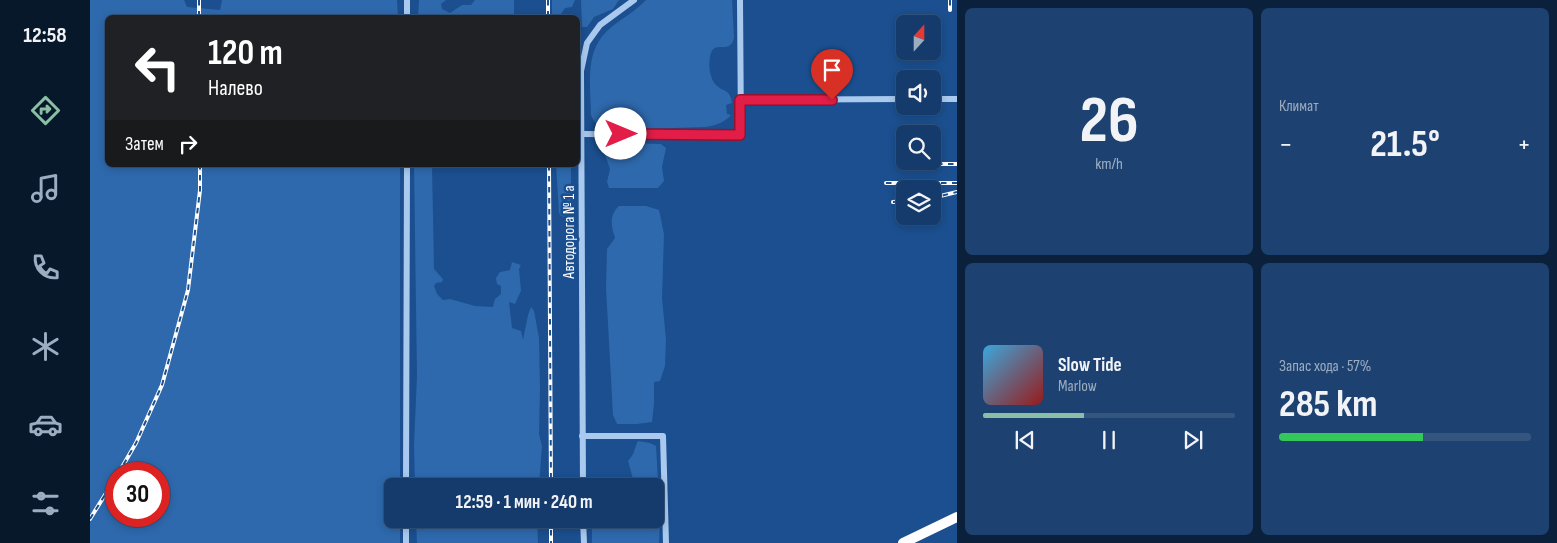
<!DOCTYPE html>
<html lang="ru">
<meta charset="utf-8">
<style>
body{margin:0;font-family:"Sofia Sans Condensed",sans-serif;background:#1d4271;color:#f1f3f6;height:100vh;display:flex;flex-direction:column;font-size:19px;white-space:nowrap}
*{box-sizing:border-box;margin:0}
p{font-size:16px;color:#9dadc1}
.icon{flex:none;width:28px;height:28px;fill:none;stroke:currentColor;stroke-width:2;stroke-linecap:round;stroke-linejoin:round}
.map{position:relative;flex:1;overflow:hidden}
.details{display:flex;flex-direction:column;gap:8px;padding:8px;background:#0b203b;width:600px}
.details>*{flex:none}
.top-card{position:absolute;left:15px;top:15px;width:475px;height:152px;border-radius:8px;box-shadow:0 2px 8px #0003,0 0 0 1px #33557e;background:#202124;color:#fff;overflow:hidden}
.needle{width:32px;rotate:21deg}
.buttons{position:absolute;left:806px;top:15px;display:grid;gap:10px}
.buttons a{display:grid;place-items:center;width:45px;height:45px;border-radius:8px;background:#143b6b;box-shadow:0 2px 8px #0003,0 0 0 1px #33557e;font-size:25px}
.speed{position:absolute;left:15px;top:462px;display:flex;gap:10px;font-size:25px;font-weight:700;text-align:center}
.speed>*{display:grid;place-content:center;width:65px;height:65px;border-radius:50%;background:#143b6b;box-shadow:0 2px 8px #0003,0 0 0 1px #33557e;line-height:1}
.speed .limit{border:8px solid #d22;background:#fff;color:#111}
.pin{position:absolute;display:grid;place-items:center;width:42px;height:42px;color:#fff;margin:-51px -21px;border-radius:50% 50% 50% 0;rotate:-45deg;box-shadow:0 0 5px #0007}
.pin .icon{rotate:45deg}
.me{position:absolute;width:55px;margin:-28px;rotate:90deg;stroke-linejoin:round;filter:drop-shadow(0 0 4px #0008)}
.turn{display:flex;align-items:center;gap:18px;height:105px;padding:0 20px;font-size:22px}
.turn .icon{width:65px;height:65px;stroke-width:2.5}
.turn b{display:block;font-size:35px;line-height:42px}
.then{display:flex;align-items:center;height:48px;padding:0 20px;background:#0003;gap:10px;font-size:19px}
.big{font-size:38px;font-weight:700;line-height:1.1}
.details .tile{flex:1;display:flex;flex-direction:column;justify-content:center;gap:8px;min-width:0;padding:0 18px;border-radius:8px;background:#1d4271}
.details .dial{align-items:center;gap:0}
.dial b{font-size:65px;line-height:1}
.song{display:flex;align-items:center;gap:15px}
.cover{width:60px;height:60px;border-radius:8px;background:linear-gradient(135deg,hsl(200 70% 55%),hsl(0 70% 35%))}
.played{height:5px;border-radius:2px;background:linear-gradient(90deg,#8abfa5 40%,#33557e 40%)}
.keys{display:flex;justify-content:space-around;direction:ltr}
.heat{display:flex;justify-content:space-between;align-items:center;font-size:28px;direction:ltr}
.charge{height:8px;border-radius:4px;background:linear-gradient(90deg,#34c759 57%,#33557e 0)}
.details .tiles{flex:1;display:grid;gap:8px;grid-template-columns:repeat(2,1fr)}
.trip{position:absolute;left:294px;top:478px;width:280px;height:50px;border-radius:8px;background:#143b6b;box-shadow:0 2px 8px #0003,0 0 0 1px #33557e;font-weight:700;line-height:50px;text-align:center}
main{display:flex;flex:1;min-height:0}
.tabs{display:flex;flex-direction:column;width:90px;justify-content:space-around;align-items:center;background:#08182b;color:#9dadc1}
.tabs .icon{width:35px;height:35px}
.tabs .on{color:#8abfa5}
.tabs b{font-size:22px;color:#f1f3f6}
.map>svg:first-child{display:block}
.green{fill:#2e69ad;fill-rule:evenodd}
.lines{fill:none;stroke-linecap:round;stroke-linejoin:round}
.minor{stroke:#a9c9ee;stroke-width:6}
.highway{stroke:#fff;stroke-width:10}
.rail-casing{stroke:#fff;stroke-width:4}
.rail{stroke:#1b4f8f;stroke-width:2;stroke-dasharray:5.5;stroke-linecap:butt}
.route-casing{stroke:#92132f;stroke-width:12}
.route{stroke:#e11d48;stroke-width:9}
.labels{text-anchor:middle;stroke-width:5;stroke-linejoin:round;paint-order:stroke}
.street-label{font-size:16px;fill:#fff;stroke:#1b4f8f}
</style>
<main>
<nav class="tabs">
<b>12:58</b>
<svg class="icon on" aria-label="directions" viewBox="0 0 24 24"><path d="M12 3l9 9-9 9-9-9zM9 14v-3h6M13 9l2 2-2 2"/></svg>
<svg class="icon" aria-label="music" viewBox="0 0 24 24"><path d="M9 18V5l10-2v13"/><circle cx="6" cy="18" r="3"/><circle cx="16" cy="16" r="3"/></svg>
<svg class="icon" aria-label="phone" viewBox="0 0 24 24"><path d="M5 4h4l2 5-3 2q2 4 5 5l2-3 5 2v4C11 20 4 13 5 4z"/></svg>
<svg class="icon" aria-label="climate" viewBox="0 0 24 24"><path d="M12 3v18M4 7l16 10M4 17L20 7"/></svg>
<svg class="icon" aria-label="car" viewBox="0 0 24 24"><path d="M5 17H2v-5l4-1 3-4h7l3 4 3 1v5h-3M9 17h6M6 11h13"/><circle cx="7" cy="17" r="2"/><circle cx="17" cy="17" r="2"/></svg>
<svg class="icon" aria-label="filters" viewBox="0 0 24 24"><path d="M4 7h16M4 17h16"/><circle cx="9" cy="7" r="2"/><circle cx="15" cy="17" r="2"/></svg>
</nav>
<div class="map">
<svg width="867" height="543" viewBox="0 0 867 543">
<rect width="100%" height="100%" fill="#1b4f8f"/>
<!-- green -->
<g class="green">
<path d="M 0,0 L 94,0 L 97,7 L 130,10 L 132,0 L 307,0 L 308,17 L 18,18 L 18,165 L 310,165 L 310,486 L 302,486 L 302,519 L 310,519 L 310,543 L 0,543 ZM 26,474 L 69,474 L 69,516 L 26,516 Z"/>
<path d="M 329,0 L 356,0 L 351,4 L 352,9 L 360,13 L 372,5 L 381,5 L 385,0 L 424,0 L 424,17 L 328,17 Z"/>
<path d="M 462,0 L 485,0 L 482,7 L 475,8 L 469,17 L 462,17 Z"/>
<path d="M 491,0 L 529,0 L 523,9 L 504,17 L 497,27 L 492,27 Z"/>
<path d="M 556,0 L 642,0 L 644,38 C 640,55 625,40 621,53 C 618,61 619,77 625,84 C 633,93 640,88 642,103 L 636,105 L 637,114 L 641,115 C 634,123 626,125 616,127 L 520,130 C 510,127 505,125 501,115 C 501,87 494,54 516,32 C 528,20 544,13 556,0 Z"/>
<path d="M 527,143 L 571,144 L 576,148 L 572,167 L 574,181 L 568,188 L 519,188 L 517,182 L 520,169 L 515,155 L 522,146 Z"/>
<path d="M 324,165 L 342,165 L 344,269 L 353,279 L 352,282 L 346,283 L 344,286 L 347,294 L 353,300 L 360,299 L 385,306 L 403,307 L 405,299 L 411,294 L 411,286 L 407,284 L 406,278 L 410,272 L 420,270 L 422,262 L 431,265 L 429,269 L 431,291 L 425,304 L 419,302 L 422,328 L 431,331 L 433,340 L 438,315 L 441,307 L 444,311 L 449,338 L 450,390 L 449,434 L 452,446 L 449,486 L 325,486 L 324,446 L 327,375 Z"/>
<path d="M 466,165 L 481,165 L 481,216 L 479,218 L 471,216 L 469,213 Z"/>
<path d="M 529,206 L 556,206 L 569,210 L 574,234 L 572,298 L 576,340 L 575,366 L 570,381 L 564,382 L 564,404 L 562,422 L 547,424 L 527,424 L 523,415 L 516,288 L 517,249 L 525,238 C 521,226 519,215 529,206 Z"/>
<path d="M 548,441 L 560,443 L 566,446 L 570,519 L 569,543 L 502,543 L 502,519 L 565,519 L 565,486 L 545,486 L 538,461 C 546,452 543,451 548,441 Z"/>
<path d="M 326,519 L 447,519 L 448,543 L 327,543 Z"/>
</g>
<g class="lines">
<!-- minor -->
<g class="minor">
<path d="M 317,0 L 317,18"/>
<path d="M 842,99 L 867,99"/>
<path d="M 650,100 L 815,99"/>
<path d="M 491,134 L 651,135 L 650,0"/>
<path d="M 492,436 L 573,436 L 576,543"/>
<path d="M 316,486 L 317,165"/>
<path d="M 493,486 L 491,71 L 497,43 L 510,25 L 544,0"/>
<path d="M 493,519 L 494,543"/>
<path d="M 316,543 L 316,519"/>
</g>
<!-- highway -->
<path class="highway" d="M 813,543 L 867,517"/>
<!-- rail casing -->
<g class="rail-casing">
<g id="rail">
<path d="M 109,0 L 109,18"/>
<path d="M 458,0 L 458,18"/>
<path d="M 860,0 L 860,10"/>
<path d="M 825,164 L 867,164"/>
<path d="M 459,165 L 461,486"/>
<path d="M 796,183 L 867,183"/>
<path d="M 842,198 L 867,192"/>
<path d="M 803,202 L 815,201"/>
<path d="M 28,474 L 46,443 L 72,385 L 98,290 L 110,190 L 110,165"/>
<path d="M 0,519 L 26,477"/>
<path d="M 461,519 L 461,543"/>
</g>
</g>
<!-- rail -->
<use href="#rail" class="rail"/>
</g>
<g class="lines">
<!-- route casing -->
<g class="route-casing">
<path id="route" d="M 531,134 L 650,135 L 650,100 L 742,100"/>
</g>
<!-- route -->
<use href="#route" class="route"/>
</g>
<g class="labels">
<!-- street labels -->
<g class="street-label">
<text transform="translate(478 232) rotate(-90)" y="6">Автодорога № 1 а</text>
</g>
</g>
</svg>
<div class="buttons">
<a><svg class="needle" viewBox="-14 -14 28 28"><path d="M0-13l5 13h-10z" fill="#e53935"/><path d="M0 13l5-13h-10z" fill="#9dadc1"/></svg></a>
<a><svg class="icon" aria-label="sound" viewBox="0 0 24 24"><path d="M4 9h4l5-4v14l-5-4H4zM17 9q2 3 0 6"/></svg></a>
<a><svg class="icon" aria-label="search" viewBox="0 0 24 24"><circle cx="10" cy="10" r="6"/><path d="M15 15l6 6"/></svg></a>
<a><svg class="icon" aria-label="layers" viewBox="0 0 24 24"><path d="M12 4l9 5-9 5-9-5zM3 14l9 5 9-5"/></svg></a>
</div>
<div class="speed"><div class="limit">30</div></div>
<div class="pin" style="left:742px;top:100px;background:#d93025"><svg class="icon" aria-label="arrive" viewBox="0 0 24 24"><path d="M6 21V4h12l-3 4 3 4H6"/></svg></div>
<svg class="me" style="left:531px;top:134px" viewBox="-20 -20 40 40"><circle r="19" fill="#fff"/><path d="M0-13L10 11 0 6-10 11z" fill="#e11d48"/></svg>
<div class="trip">12:59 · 1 мин · 240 m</div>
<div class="top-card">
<div class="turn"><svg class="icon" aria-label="left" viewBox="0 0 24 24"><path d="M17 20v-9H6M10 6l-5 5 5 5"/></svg><div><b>120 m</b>Налево</div></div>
<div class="then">Затем<svg class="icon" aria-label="right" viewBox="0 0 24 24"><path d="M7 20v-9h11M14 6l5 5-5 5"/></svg></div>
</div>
</div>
<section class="details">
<div class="tiles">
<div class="tile dial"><b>26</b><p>km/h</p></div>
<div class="tile"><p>Климат</p>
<div class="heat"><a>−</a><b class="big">21.5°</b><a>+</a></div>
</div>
<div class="tile">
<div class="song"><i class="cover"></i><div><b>Slow Tide</b><p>Marlow</p></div></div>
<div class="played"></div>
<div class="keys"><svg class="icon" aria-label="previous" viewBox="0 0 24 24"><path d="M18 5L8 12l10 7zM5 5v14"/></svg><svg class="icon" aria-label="pause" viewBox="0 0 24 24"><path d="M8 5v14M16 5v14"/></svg><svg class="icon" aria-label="next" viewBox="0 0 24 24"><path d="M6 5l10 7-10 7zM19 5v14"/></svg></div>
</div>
<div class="tile"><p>Запас хода · 57%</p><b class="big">285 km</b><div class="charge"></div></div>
</div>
</section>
</main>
